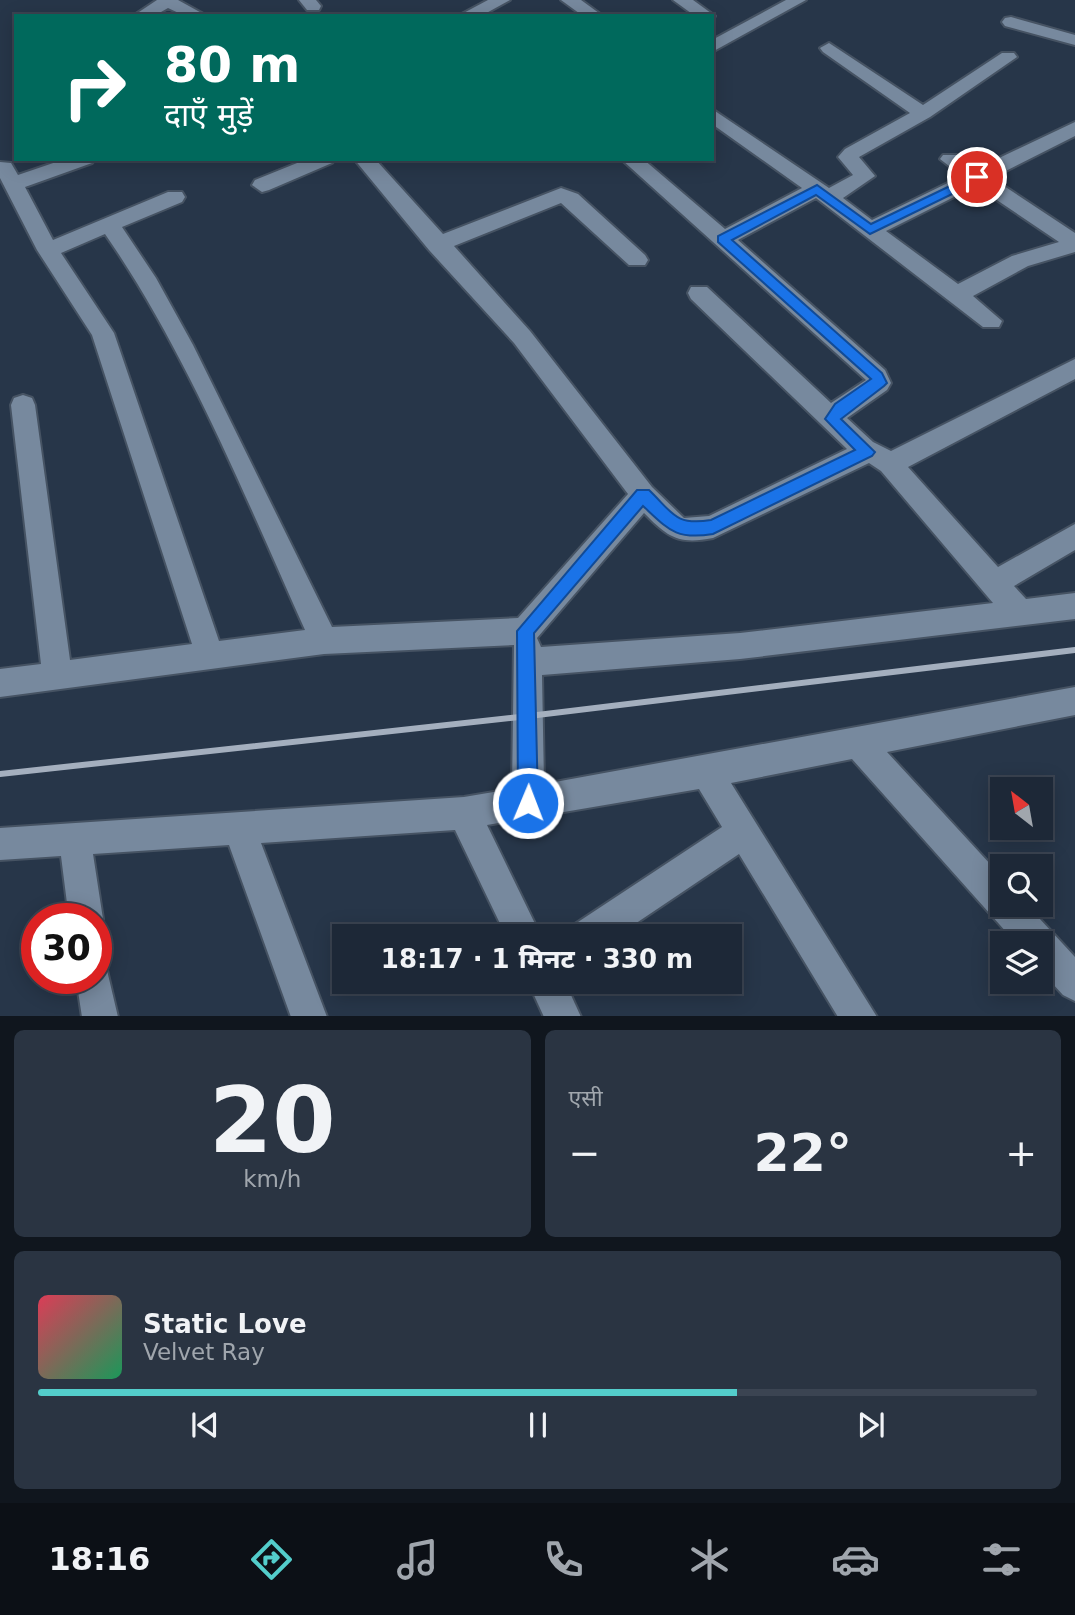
<!DOCTYPE html>
<html lang="hi">
<meta charset="utf-8">
<style>
body{margin:0;font-family:"DejaVu Sans","Noto Sans Devanagari",sans-serif;background:#2a3442;color:#f1f3f6;height:100vh;display:flex;flex-direction:column;font-size:26px;white-space:nowrap}
*{box-sizing:border-box;margin:0}
p{font-size:23px;color:#a0a6ad}
.icon{flex:none;width:38px;height:38px;fill:none;stroke:currentColor;stroke-width:2;stroke-linecap:round;stroke-linejoin:round}
.map{position:relative;height:1016px;overflow:hidden}
.drawer{display:flex;flex-direction:column;gap:14px;padding:14px;background:#10161e;flex:1}
.drawer>*{flex:none}
.guide{position:absolute;left:14px;top:14px;width:700px;height:147px;border-radius:0px;box-shadow:0 4px 18px #0003,0 0 0 2px #3b4452;background:#00695c;color:#fff;overflow:hidden}
.needle{width:46px;rotate:329deg}
.buttons{position:absolute;left:990px;top:777px;display:grid;gap:14px}
.buttons a{display:grid;place-items:center;width:63px;height:63px;border-radius:0px;background:#1d2837;box-shadow:0 4px 18px #0003,0 0 0 2px #3b4452;font-size:35px}
.speed{position:absolute;left:21px;top:903px;display:flex;gap:14px;font-size:35px;font-weight:700;text-align:center}
.speed>*{display:grid;place-content:center;width:91px;height:91px;border-radius:50%;background:#1d2837;box-shadow:0 4px 18px #0003,0 0 0 2px #3b4452;line-height:1}
.speed .limit{border:10px solid #d22;background:#fff;color:#111}
.pin{position:absolute;display:grid;place-items:center;width:60px;height:60px;color:#fff;margin:-30px;border:4px solid #fff;border-radius:50%;box-shadow:0 2px 7px #0007}
.me{position:absolute;width:77px;margin:-38px;rotate:1deg;stroke-linejoin:round;filter:drop-shadow(0 0 5px #0008)}
.turn{display:flex;align-items:center;gap:24px;height:147px;padding:0 35px;font-size:32px}
.turn .icon{width:91px;height:91px;stroke-width:2.5}
.turn b{display:block;font-size:49px;line-height:60px}
.big{font-size:52px;font-weight:800;line-height:1.1}
.drawer .card{flex:1;display:flex;flex-direction:column;justify-content:center;gap:10px;min-width:0;padding:0 24px;border-radius:10px;background:#2a3442}
.drawer .dial{align-items:center;gap:0}
.dial b{font-size:91px;line-height:1}
.song{display:flex;align-items:center;gap:21px}
.cover{width:84px;height:84px;border-radius:10px;background:linear-gradient(135deg,hsl(350 70% 55%),hsl(150 70% 35%))}
.played{height:7px;border-radius:4px;background:linear-gradient(90deg,#53cdcb 70%,#3b4452 70%)}
.keys{display:flex;justify-content:space-around;direction:ltr}
.heat{display:flex;justify-content:space-between;align-items:center;font-size:38px;direction:ltr}
.drawer .tiles{flex:1;display:grid;gap:14px;grid-template-columns:1fr 1fr}
.card:last-child{grid-column:span 2}
.trip{position:absolute;left:332px;top:924px;width:410px;height:70px;border-radius:0px;background:#1d2837;box-shadow:0 4px 18px #0003,0 0 0 2px #3b4452;font-weight:800;line-height:70px;text-align:center}
.menu{display:flex;height:112px;justify-content:space-around;align-items:center;background:#0c1016;color:#a0a6ad}
.menu .icon{width:49px;height:49px}
.menu .current{color:#53cdcb}
.menu b{font-size:32px;color:#f1f3f6}
.map>svg:first-child{display:block}
.lines{fill:none;stroke-linecap:round;stroke-linejoin:round}
.minor-casing{stroke:#465363;stroke-width:4}
.minor{fill:#77899e;fill-rule:evenodd}
.rail{stroke:#a4afbe;stroke-width:6}
.route{fill:#1a73e8;stroke:#114b97;stroke-width:2}
</style>
<div class="map">
<svg width="1075" height="1017" viewBox="0 0 1075 1017">
<rect width="100%" height="100%" fill="#273649"/>
<g class="lines">
<!-- minor casing -->
<g class="minor-casing">
<g id="minor">
<path d="M 157,0 L 178,0 L 207,16 L 185,16 L 168,8 L 154,16 L 133,16 Z"/>
<path d="M 299,0 L 316,0 L 321,6 L 319,10 L 307,10 Z"/>
<path d="M 488,0 L 510,0 L 481,16 L 458,16 Z"/>
<path d="M 561,0 L 581,0 L 603,16 L 583,16 Z"/>
<path d="M 673,0 L 693,0 L 715,16 L 712,20 L 712,16 L 695,16 Z"/>
<path d="M 786,0 L 806,0 L 712,52 L 712,40 Z"/>
<path d="M 1011,17 L 1075,35 L 1075,45 L 1005,26 L 1002,22 L 1005,18 Z"/>
<path d="M 829,43 L 923,105 L 1002,53 L 1014,53 L 1017,57 L 930,117 L 859,157 L 875,176 L 843,198 L 872,220 L 962,176 L 940,159 L 943,155 L 957,155 L 978,168 L 1075,122 L 1075,136 L 992,178 L 1075,233 L 1075,252 L 1028,266 L 973,296 L 1002,321 L 999,327 L 983,327 L 816,198 L 738,240 L 885,370 L 891,383 L 887,390 L 847,418 L 873,442 L 891,451 L 1075,359 L 1075,379 L 908,467 L 998,567 L 1075,524 L 1075,550 L 1014,586 L 1026,599 L 1075,593 L 1075,619 L 740,659 L 542,675 L 544,784 L 1075,687 L 1075,715 L 887,752 L 1003,878 L 1003,905 L 1027,905 L 1075,957 L 1075,1001 L 1063,995 L 1041,971 L 1041,943 L 1016,943 L 852,759 L 731,783 L 877,1017 L 838,1017 L 739,854 L 617,936 L 570,936 L 575,924 L 722,827 L 699,789 L 487,825 L 541,936 L 506,936 L 455,830 L 261,843 L 327,1017 L 291,1017 L 229,845 L 93,854 L 103,919 L 96,932 L 96,919 L 69,919 L 61,856 L 0,860 L 0,828 L 464,797 L 512,789 L 514,645 L 324,654 L 0,697 L 0,669 L 41,664 L 11,405 L 14,398 L 23,395 L 32,398 L 35,405 L 70,660 L 192,644 L 92,335 L 37,250 L 0,178 L 0,162 L 11,163 L 18,175 L 65,159 L 95,159 L 92,163 L 25,187 L 53,240 L 168,192 L 182,192 L 185,197 L 182,202 L 122,227 L 156,278 L 193,345 L 332,627 L 518,618 L 628,494 L 514,343 L 429,250 L 354,159 L 375,159 L 443,234 L 561,188 L 578,194 L 645,255 L 648,260 L 645,265 L 629,265 L 561,203 L 454,246 L 530,331 L 652,487 L 684,518 L 709,516 L 847,449 L 691,299 L 688,293 L 691,287 L 707,287 L 831,403 L 866,380 L 621,159 L 643,159 L 725,229 L 802,188 L 712,124 L 712,109 L 829,188 L 853,175 L 838,157 L 845,149 L 910,113 L 823,52 L 820,48 ZM 976,186 L 1059,242 L 1012,256 L 958,284 L 886,231 ZM 105,234 C 186,350 247,501 305,630 L 219,641 L 114,333 L 61,253 ZM 869,463 L 881,471 L 993,603 L 740,633 L 541,647 L 537,638 L 644,513 C 668,537 678,545 713,538 Z"/>
<path d="M 307,159 L 335,159 L 332,163 L 269,190 L 262,192 L 252,185 L 255,180 Z"/>
<path d="M 96,961 L 106,966 L 118,1017 L 82,1017 L 76,978 L 96,978 Z"/>
<path d="M 528,982 L 565,982 L 581,1017 L 544,1017 Z"/>
</g>
</g>
<!-- minor -->
<use href="#minor" class="minor"/>
<!-- rail -->
<path class="rail" d="M 0,774 L 529,716 L 1075,650"/>
</g>
<!-- route -->
<path class="route" d="M 977,173 L 983,177 L 981,180 L 870,234 L 816,195 L 732,240 L 882,373 L 887,383 L 884,386 L 841,419 L 875,452 L 872,456 L 713,534 C 676,540 669,530 643,506 L 534,633 L 538,803 L 535,809 L 528,812 L 521,809 L 518,803 L 517,631 L 637,490 L 649,490 C 673,513 675,526 711,520 L 855,450 L 825,419 L 835,404 L 871,379 L 718,242 L 718,236 L 817,185 L 871,224 Z"/>
</svg>
<div class="buttons">
<a><svg class="needle" viewBox="-14 -14 28 28"><path d="M0-13l5 13h-10z" fill="#e53935"/><path d="M0 13l5-13h-10z" fill="#a0a6ad"/></svg></a>
<a><svg class="icon" aria-label="search" viewBox="0 0 24 24"><circle cx="10" cy="10" r="6"/><path d="M15 15l6 6"/></svg></a>
<a><svg class="icon" aria-label="layers" viewBox="0 0 24 24"><path d="M12 4l9 5-9 5-9-5zM3 14l9 5 9-5"/></svg></a>
</div>
<div class="speed"><div class="limit">30</div></div>
<div class="pin" style="left:977px;top:177px;background:#d93025"><svg class="icon" aria-label="arrive" viewBox="0 0 24 24"><path d="M6 21V4h12l-3 4 3 4H6"/></svg></div>
<svg class="me" style="left:528px;top:803px" viewBox="-20 -20 40 40"><circle r="17" fill="#1a73e8" stroke="#fff" stroke-width="3"/><path d="M0-11L8 9 0 5-8 9z" fill="#fff"/></svg>
<div class="trip">18:17 · 1 मिनट · 330 m</div>
<div class="guide">
<div class="turn"><svg class="icon" aria-label="right" viewBox="0 0 24 24"><path d="M7 20v-9h11M14 6l5 5-5 5"/></svg><div><b>80 m</b>दाएँ मुड़ें</div></div>
</div>
</div>
<section class="drawer">
<div class="tiles">
<div class="card dial"><b>20</b><p>km/h</p></div>
<div class="card"><p>एसी</p>
<div class="heat"><a>−</a><b class="big">22°</b><a>+</a></div>
</div>
<div class="card">
<div class="song"><i class="cover"></i><div><b>Static Love</b><p>Velvet Ray</p></div></div>
<div class="played"></div>
<div class="keys"><svg class="icon" aria-label="previous" viewBox="0 0 24 24"><path d="M18 5L8 12l10 7zM5 5v14"/></svg><svg class="icon" aria-label="pause" viewBox="0 0 24 24"><path d="M8 5v14M16 5v14"/></svg><svg class="icon" aria-label="next" viewBox="0 0 24 24"><path d="M6 5l10 7-10 7zM19 5v14"/></svg></div>
</div>
</div>
</section>
<nav class="menu">
<b>18:16</b>
<svg class="icon current" aria-label="directions" viewBox="0 0 24 24"><path d="M12 3l9 9-9 9-9-9zM9 14v-3h6M13 9l2 2-2 2"/></svg>
<svg class="icon" aria-label="music" viewBox="0 0 24 24"><path d="M9 18V5l10-2v13"/><circle cx="6" cy="18" r="3"/><circle cx="16" cy="16" r="3"/></svg>
<svg class="icon" aria-label="phone" viewBox="0 0 24 24"><path d="M5 4h4l2 5-3 2q2 4 5 5l2-3 5 2v4C11 20 4 13 5 4z"/></svg>
<svg class="icon" aria-label="climate" viewBox="0 0 24 24"><path d="M12 3v18M4 7l16 10M4 17L20 7"/></svg>
<svg class="icon" aria-label="car" viewBox="0 0 24 24"><path d="M5 17H2v-5l4-1 3-4h7l3 4 3 1v5h-3M9 17h6M6 11h13"/><circle cx="7" cy="17" r="2"/><circle cx="17" cy="17" r="2"/></svg>
<svg class="icon" aria-label="filters" viewBox="0 0 24 24"><path d="M4 7h16M4 17h16"/><circle cx="9" cy="7" r="2"/><circle cx="15" cy="17" r="2"/></svg>
</nav>
